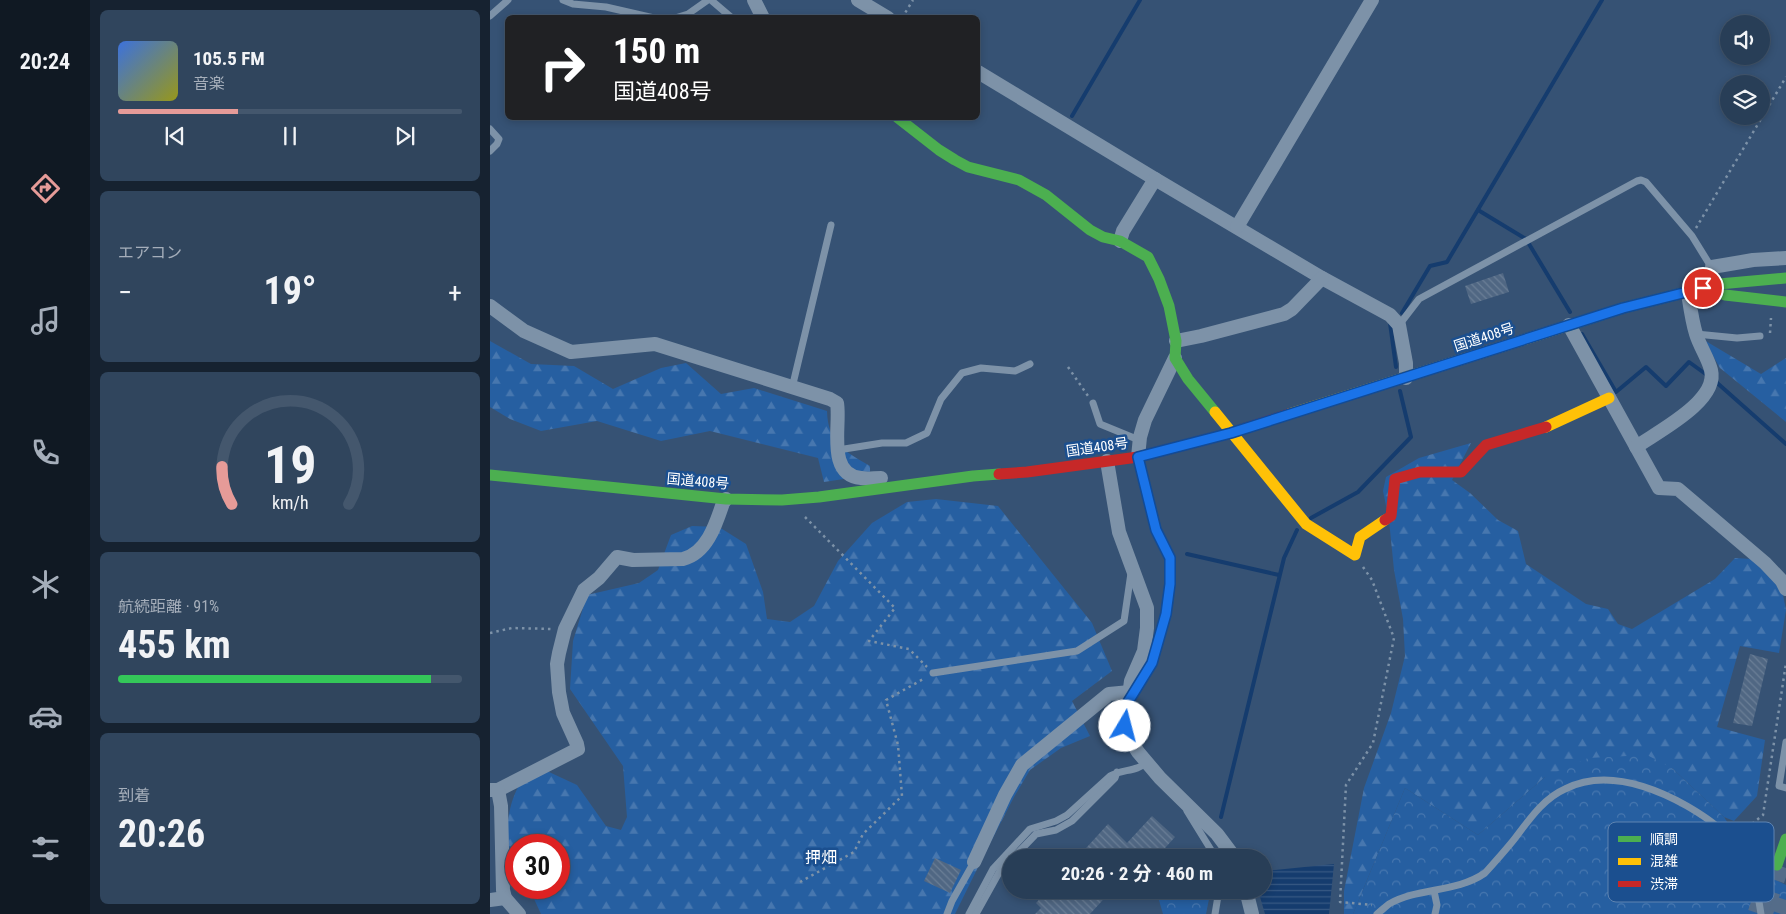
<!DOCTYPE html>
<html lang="ja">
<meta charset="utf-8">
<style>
body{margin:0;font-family:"Roboto Condensed","Noto Sans JP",sans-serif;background:#30455d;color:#f1f3f6;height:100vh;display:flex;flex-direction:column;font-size:19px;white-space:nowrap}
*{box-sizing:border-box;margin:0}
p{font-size:16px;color:#a5aeba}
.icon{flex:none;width:28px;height:28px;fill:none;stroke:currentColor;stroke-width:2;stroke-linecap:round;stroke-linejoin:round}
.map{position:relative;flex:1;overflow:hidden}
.sheet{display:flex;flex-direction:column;gap:10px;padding:10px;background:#162230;width:400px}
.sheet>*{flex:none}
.hud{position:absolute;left:15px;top:15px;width:475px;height:105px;border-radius:8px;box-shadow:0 2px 8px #0003,0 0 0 1px #44576d;background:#202124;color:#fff;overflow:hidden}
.fabs{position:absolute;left:1230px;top:15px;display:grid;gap:10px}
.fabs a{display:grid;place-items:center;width:50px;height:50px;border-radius:50%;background:#283e57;box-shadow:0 2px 8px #0003,0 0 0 1px #44576d;font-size:25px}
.speed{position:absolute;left:15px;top:834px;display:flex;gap:10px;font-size:25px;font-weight:700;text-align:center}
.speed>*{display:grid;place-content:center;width:65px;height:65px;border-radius:50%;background:#283e57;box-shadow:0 2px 8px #0003,0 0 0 1px #44576d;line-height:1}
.speed .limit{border:8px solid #d22;background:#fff;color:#111}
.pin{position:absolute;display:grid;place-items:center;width:42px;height:42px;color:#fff;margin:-21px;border:2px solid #fff;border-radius:50%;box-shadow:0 1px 5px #0007}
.me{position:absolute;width:55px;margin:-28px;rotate:8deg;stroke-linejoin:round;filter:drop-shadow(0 0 4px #0008)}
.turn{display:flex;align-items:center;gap:18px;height:105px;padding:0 25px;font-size:22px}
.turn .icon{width:65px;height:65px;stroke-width:2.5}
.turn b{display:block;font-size:35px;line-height:42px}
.big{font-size:38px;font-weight:700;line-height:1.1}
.sheet .card{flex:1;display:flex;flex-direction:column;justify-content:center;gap:8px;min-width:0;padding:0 18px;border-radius:8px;background:#30455d}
.sheet .dial{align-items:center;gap:0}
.dial svg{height:130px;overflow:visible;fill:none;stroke:#44576d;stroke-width:7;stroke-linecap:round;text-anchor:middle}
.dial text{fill:#f1f3f6;stroke:none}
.song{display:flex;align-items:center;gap:15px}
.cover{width:60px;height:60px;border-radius:8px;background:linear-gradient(135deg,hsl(220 70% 55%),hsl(60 70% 35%))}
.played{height:5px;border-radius:2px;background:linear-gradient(90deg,#e69b98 35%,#44576d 35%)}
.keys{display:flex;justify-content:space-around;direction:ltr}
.heat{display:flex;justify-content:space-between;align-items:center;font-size:28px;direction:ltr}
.charge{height:8px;border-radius:4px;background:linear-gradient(90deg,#34c759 91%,#44576d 0)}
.trip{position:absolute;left:512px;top:849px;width:270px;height:50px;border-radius:25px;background:#283e57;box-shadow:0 2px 8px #0003,0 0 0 1px #44576d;font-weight:700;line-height:50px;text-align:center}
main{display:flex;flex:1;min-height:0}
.tabs{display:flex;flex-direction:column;width:90px;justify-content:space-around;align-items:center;background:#101923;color:#a5aeba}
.tabs .icon{width:35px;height:35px}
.tabs .current{color:#e69b98}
.tabs b{font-size:22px;color:#f1f3f6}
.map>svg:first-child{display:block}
.forest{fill:url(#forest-firs)}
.park{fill:url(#park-crowns)}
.water{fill:url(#water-rules)}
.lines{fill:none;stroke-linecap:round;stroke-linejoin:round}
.stream{stroke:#153c6e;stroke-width:4}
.building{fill:url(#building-back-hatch)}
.highway-tunnel{stroke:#546c89;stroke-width:25;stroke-dasharray:25 12;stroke-linecap:butt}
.path{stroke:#7d92a8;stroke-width:2.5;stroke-dasharray:2.5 4;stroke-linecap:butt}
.lane{stroke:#7d92a8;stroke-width:7}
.street{stroke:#7d92a8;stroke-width:14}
.fast{stroke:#4caf50;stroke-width:11}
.slow{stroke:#ffc107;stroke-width:11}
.jam{stroke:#c62828;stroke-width:11}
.route-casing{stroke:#114b97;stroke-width:12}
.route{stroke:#1a73e8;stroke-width:9}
.labels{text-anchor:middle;stroke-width:5;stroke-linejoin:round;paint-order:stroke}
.street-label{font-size:14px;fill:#fff;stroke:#1b4f8f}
.quarter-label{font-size:16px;fill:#fff;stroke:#1b4f8f}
.key{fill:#1b4f8f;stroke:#5f84b1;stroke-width:1}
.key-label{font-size:14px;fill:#fff}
</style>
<main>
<nav class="tabs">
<b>20:24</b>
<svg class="icon current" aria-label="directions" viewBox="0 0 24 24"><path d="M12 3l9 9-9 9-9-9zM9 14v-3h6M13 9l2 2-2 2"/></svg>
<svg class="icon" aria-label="music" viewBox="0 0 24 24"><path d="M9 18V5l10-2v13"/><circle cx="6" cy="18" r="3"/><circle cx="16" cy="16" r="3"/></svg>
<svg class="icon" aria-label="phone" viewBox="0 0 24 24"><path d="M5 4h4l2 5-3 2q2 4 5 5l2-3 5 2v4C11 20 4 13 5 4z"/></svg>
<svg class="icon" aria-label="climate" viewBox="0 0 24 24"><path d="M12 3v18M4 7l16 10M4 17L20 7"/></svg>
<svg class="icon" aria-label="car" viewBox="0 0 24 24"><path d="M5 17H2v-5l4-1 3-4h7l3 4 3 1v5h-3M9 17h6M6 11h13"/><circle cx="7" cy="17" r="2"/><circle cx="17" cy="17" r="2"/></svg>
<svg class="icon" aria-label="filters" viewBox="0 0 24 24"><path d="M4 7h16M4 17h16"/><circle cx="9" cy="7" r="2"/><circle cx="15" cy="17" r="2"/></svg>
</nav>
<section class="sheet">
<div class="card">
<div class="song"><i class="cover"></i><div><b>105.5 FM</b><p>音楽</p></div></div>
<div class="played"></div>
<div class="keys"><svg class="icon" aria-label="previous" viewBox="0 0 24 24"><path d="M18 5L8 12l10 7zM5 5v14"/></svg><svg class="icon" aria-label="pause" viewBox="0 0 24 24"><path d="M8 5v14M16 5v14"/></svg><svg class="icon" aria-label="next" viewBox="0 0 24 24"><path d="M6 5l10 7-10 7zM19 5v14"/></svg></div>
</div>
<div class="card"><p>エアコン</p>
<div class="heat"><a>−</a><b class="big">19°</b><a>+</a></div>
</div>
<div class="card dial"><svg viewBox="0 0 100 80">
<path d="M14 69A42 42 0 1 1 86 69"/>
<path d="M14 69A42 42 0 0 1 8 46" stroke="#e69b98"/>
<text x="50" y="56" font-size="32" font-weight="700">19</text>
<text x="50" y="72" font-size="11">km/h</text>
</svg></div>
<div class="card"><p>航続距離 · 91%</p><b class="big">455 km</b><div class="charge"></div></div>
<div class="card"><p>到着</p><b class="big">20:26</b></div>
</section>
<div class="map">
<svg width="1296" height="914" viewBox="0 0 1296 914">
<defs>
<pattern id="forest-firs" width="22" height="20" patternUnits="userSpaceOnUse" patternTransform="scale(1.25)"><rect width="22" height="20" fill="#265fa1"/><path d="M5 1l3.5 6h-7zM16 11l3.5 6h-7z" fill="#4777af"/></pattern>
<pattern id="park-crowns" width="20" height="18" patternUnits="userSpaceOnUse" patternTransform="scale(1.25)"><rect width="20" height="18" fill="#265fa1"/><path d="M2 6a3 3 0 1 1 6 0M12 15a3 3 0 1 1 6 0" fill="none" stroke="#4777af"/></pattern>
<pattern id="water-rules" width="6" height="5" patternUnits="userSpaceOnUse" patternTransform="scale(1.25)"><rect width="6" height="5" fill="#153c6e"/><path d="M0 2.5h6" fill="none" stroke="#385984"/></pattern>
<pattern id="building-back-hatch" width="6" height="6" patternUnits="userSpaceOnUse" patternTransform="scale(1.25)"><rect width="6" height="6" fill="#506783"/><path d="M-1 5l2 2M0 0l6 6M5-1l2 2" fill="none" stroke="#6a7e96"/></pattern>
</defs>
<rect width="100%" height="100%" fill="#365274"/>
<!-- forest -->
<g class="forest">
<path d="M 1214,340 L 1271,374 L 1296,358 L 1296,422 L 1230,368 Z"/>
<path d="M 0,341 L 41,364 L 84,366 L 123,389 L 171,368 L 196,363 L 231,394 L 264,388 L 337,411 C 338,444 355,451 380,466 L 380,475 L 334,482 L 328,458 L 220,431 L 171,441 L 107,421 L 51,431 L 20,419 L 0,407 Z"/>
<path d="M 981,443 L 962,480 L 980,493 L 1008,520 L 1028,531 L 1036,564 L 1096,604 L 1118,609 L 1128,624 L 1142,629 L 1225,579 L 1245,558 L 1262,559 L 1292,590 L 1296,610 L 1289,653 L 1250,646 L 1227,727 L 1275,740 L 1267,796 L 1244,821 L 1234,817 L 1182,768 L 1055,777 L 988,835 L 915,788 L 863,914 L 854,914 L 854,891 L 874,788 L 901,713 L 915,656 L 913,619 L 904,570 L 899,520 L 893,491 L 896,477 L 929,458 Z"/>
<path d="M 446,499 L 508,506 L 602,623 L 622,671 L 582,701 L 600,736 L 571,748 L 540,770 L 524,797 L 495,853 L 465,914 L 51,914 L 39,888 L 69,888 L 69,845 L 26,845 L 26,865 C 13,842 16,811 28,787 C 31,779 39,772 44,765 L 87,785 L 116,826 L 131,830 L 137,817 L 133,766 L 80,689 L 83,641 L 97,595 L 149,583 L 168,570 L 181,535 L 202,526 L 229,527 L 256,544 L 273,592 L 277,619 L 300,622 L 324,606 L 348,561 L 382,523 L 417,502 Z"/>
</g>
<!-- park -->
<g class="park">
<path d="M 1157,755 L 1182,768 L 1234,817 L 1268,871 L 1296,885 L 1296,914 L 863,914 L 915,788 L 988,835 L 1055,777 L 1098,758 Z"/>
<path d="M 666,890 L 719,890 L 720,894 L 716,914 L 673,914 Z"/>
</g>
<!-- water -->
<path class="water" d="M 844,864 L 839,914 L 775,914 L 768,890 L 774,890 L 774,871 Z"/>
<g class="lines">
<!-- stream -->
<g class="stream">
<path d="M 582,116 L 650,0"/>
<path d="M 988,210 L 1036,239 L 1080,312"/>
<path d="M 912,313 L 940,266 L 957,262 L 1112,0"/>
<path d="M 900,323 L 906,367"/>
<path d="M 1092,334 L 1126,392 L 1156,367 L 1176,386 L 1199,362 L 1217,375"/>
<path d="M 1225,381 L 1296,444"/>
<path d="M 821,518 L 868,492 L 921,437 L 910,391"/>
<path d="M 697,554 L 789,575"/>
<path d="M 731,817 L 794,558 L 807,530"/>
</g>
</g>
<!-- building -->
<g class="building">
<path d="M 1013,273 L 1019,292 L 981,304 L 975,286 Z"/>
<path d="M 1260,654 L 1278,659 L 1262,726 L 1243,723 Z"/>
<path d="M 662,816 L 685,837 L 666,858 L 587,858 L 618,824 L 637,843 Z"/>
<path d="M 445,858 L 471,870 L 460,893 L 434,881 Z"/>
<path d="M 558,890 L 622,890 L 600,914 L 545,914 L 551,908 L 546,903 Z"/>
</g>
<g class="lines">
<!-- highway-tunnel -->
<g class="highway-tunnel">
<path d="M 1270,914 L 1287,865"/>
<path d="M 1291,914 L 1296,900"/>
</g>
<!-- path -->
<g class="path">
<path d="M 412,18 L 423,0"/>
<path d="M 1206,228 L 1296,77"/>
<path d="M 1280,333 L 1281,318"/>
<path d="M 578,367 L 598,396"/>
<path d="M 315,517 L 405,608 L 379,641 L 419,649 L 437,667"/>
<path d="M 873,567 L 882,580 L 904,638 L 883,743 L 856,785 L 850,902 L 882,905"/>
<path d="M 0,633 L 22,628 L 63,629"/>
<path d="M 1247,836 L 1273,815 L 1296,663"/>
<path d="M 310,882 L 364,852 L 373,834 L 412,796 L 408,745 L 396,700 L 435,678"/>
</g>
<!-- lane -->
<g class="lane">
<path d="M 73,0 L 83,4 L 116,7 L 164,18"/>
<path d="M 221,0 L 242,18"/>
<path d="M 0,16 L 18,0"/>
<path d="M 185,18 L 198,14 L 218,0"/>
<path d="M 0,129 L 9,139 L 7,144 L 0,151"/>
<path d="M 909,325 L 929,299 L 1147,181 L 1151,180 L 1156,182 L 1202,236 L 1223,270"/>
<path d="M 1206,334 L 1247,338 L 1270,336"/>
<path d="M 302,388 L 341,225"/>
<path d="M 603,403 L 610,424 L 649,440"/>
<path d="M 348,450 L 392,443 L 416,443 L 437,433 L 451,399 L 472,373 L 491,368 L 525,371 L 540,364"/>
<path d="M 443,673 L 587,651 L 634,621 L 641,573"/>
<path d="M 642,696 L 662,663 L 676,614 L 680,584 L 680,558 L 666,530 L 649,462"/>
<path d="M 1296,742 L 1289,786 L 1296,788"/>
<path d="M 697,811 L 726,858"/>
<path d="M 523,858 L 546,834 L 566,830 L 582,821 L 625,778 L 627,772"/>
<path d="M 944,891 L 947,905 L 945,914"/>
<path d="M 457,914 L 462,901 L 484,862"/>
<path d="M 479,914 L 503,869 L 540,829 L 566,821 L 577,815 L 620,776 C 632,769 647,772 657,762"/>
<path d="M 486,914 L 511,869 L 521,859"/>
<path d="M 725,914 L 729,890"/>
<path d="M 887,914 C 891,911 895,907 899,904 C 929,887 966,893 995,873 C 1004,863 1013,853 1022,842 C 1037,823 1052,799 1075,789 C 1115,769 1161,786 1197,806 C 1209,813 1221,820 1231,830 C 1253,854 1267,882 1271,914"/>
</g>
<!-- street -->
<g class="street">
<path d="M 264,0 L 273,18"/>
<path d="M 368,0 L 398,18"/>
<path d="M 488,72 L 665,179 L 832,278 L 900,315 L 909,325 L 916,363 L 916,378"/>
<path d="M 747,227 L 882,0"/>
<path d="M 630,241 L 633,231 L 665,179"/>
<path d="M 1222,267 L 1263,260 L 1296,258"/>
<path d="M 0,306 L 34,331 L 81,352 L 165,344 L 340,399 L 347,403 C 351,425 336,475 371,478 C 377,479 384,478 391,478"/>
<path d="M 1079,325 L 1169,488 L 1188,489 L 1275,563 L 1292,581 L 1296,589"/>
<path d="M 686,341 L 711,336 L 794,314 L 802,309 L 832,278"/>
<path d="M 1146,447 C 1167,432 1229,401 1221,370 C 1218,358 1210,347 1206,334 C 1202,321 1200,306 1198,293"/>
<path d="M 648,457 L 650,437 L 655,420 L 685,358"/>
<path d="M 617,461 L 629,532 L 657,608 L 657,628 L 654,651 L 641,681 L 635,726 L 639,738 L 648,752 L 670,778 L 727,834 L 745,858"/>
<path d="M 0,790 L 8,790 L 88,749 L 87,744 L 73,713 L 69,692 L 67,664 L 69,653 L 75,629 L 94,590 L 109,578 L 127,557 L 143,560 L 193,559 C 217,553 226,524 233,503 L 236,499"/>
<path d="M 8,790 L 11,806 L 13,890 L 15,898 L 29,914"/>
<path d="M 484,862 L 515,795 L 532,765 L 619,694 L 640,692"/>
<path d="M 756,890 L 762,914"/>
<path d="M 0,900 L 15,898"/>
</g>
<!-- fast -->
<g class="fast">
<path d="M 408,118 L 449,150 L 465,160 L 478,167 L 529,180 L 556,195 L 600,230 L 613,237 L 630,241 L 658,257 L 669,279 L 679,306 L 686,341 L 685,358 L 698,379 L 725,412"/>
<path d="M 1235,295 L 1296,302"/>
<path d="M 1077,326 L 1133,308 L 1229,284 L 1296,278"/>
<path d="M 0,475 L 236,499 L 292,500 L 329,497 L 483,476 L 509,474"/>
<path d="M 1287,865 L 1296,839"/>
</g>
<!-- slow -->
<g class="slow">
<path d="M 725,412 L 816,524 L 865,555 L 870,537 L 895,520"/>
<path d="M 799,414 L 1077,326"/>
<path d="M 1056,427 L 1119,398"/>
</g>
<!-- jam -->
<g class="jam">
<path d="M 509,474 L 537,472 L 648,457 L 741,433 L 799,414"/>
<path d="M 895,520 L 901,516 L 905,479 L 930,472 L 971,472 L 996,445 L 1056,427"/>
</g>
</g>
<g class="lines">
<!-- route casing -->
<g class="route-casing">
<path id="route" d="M 635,726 L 638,702 L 662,663 L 676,614 L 680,584 L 680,558 L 666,530 L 648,457 L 741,433 L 1133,308 L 1213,288"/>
</g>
<!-- route -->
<use href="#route" class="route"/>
</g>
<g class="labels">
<!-- street labels -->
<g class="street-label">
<text transform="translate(994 337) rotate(-18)" y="5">国道408号</text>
<text transform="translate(607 447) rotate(-8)" y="5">国道408号</text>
<text transform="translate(208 481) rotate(5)" y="5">国道408号</text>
</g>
<!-- quarter labels -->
<g class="quarter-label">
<text x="331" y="863">押畑</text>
</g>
</g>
<!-- legend -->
<rect x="1118" y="822" width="166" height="80" rx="8" class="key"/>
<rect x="1128" y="836" width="23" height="6" fill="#4caf50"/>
<rect x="1128" y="858" width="23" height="7" fill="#ffc107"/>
<rect x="1128" y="881" width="23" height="6" fill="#c62828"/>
<g class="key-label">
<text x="1160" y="844">順調</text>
<text x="1160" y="866">混雑</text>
<text x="1160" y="889">渋滞</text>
</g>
</svg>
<div class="fabs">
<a><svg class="icon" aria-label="sound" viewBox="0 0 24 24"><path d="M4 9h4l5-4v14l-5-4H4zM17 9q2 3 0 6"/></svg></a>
<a><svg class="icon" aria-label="layers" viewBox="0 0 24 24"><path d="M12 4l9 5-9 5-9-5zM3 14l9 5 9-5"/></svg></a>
</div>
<div class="speed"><div class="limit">30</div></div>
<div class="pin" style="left:1213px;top:288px;background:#d93025"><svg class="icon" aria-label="arrive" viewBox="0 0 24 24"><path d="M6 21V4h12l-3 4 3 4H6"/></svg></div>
<svg class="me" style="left:635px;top:726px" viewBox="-20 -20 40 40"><circle r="19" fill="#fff"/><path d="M0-13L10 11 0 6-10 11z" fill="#1a73e8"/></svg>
<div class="trip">20:26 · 2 分 · 460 m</div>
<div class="hud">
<div class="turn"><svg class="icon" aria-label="right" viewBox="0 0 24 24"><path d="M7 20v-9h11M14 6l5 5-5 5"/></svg><div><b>150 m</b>国道408号</div></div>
</div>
</div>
</main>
